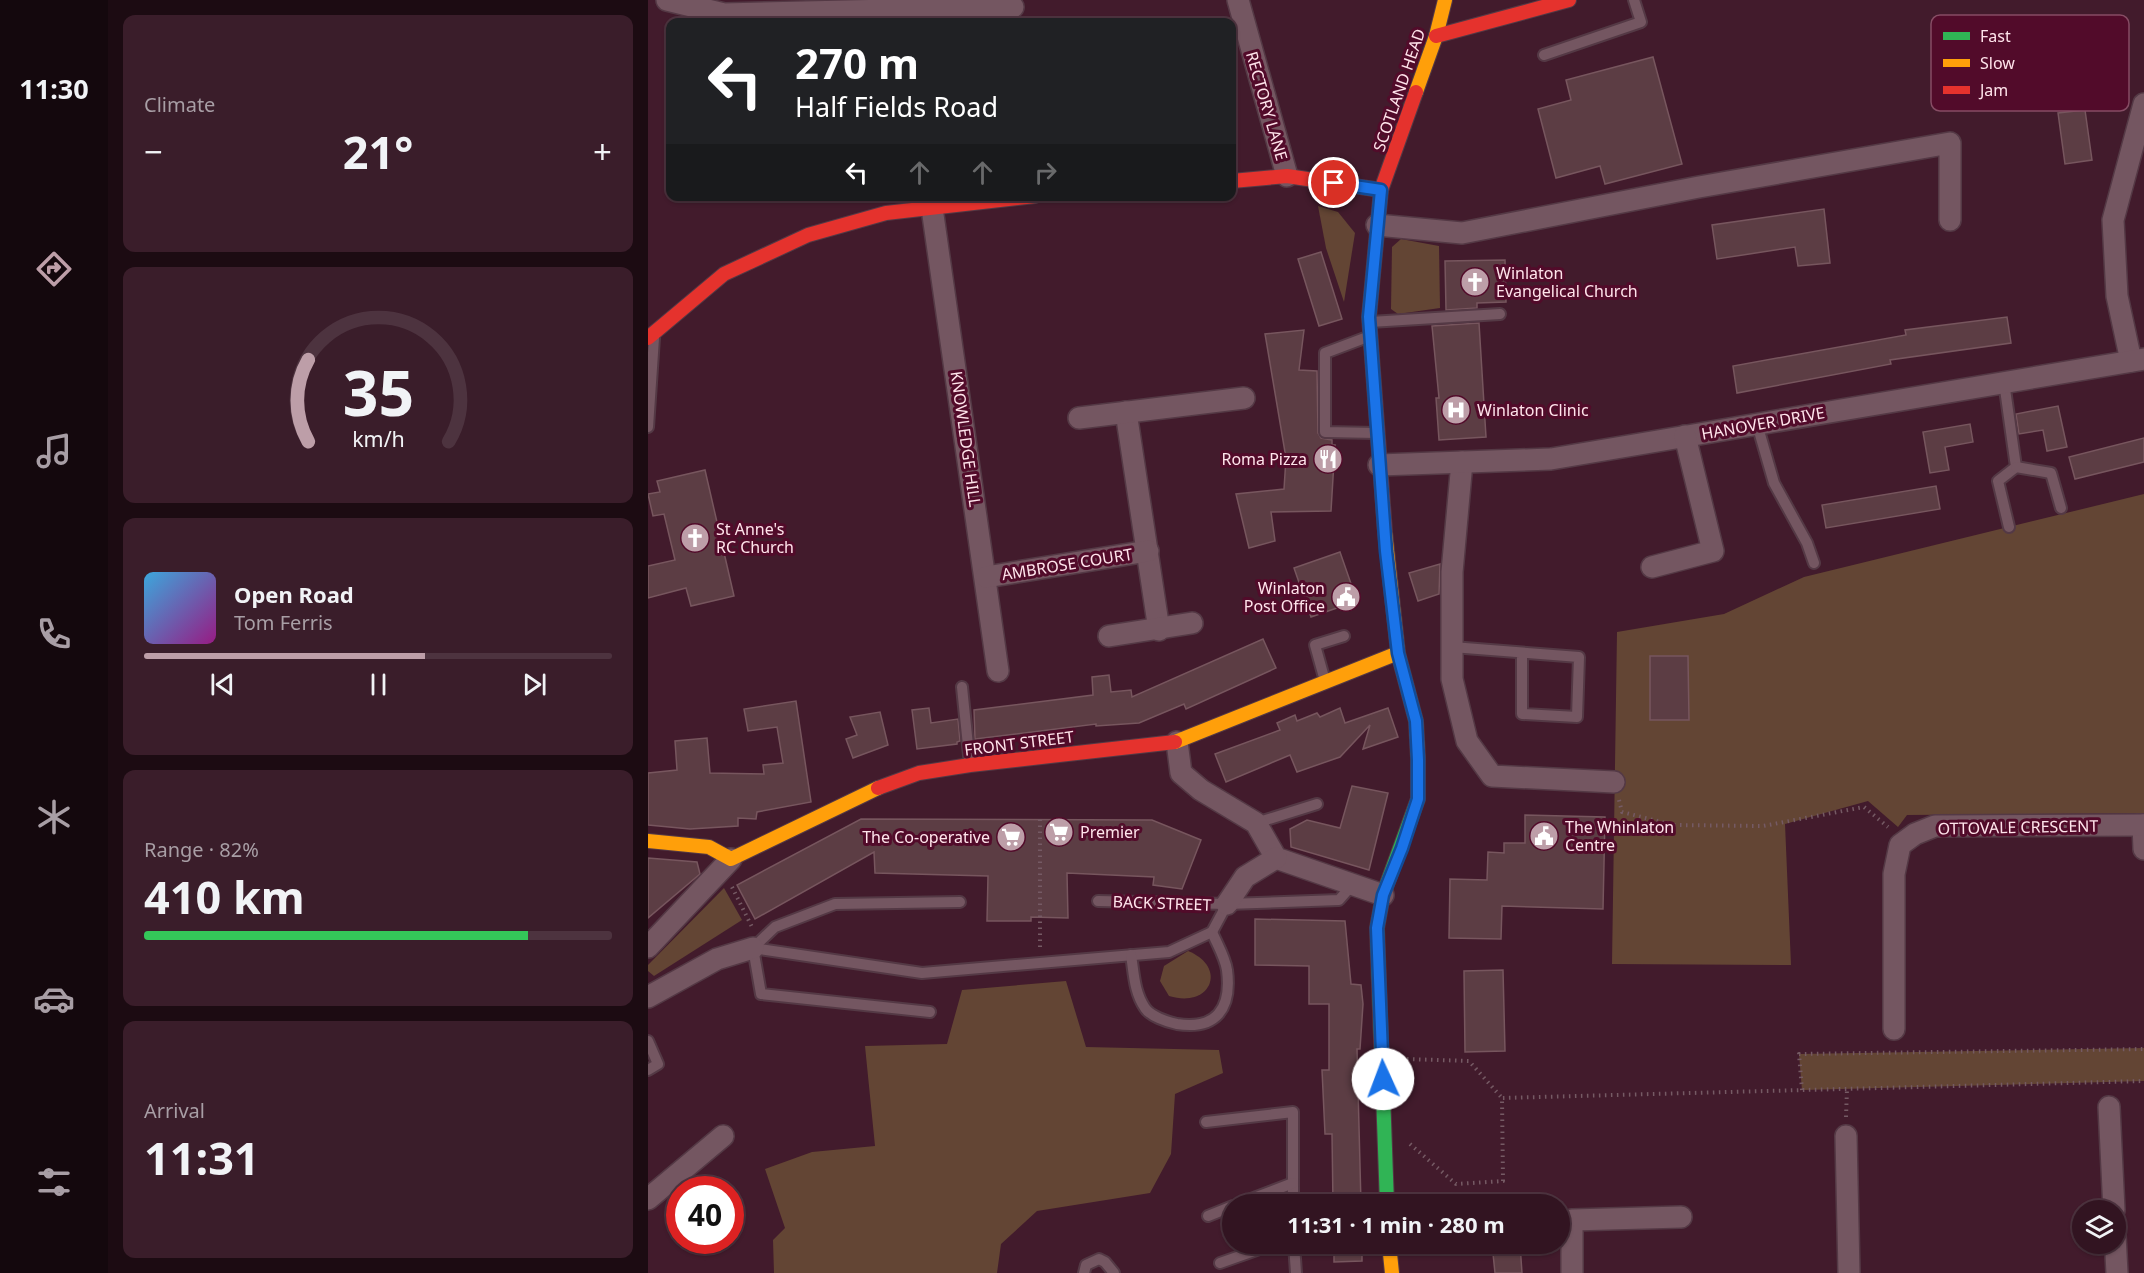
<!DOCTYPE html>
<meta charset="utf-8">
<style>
body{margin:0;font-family:"Noto Sans",sans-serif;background:#3a1d2a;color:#f1f3f6;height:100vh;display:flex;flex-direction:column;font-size:22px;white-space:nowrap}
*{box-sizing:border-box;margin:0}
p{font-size:20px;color:#a89ea5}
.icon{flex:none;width:33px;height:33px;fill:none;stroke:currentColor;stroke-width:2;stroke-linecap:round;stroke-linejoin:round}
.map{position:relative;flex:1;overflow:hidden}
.side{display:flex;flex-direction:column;gap:15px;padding:15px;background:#1c0b12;width:540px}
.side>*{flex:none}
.guide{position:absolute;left:18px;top:18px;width:570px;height:183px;border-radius:12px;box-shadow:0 2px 4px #0004,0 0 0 2px #4d333f;background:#202124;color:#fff;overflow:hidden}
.controls{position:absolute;left:1424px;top:1200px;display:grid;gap:12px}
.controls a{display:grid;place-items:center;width:54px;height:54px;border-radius:50%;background:#321421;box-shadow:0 2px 4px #0004,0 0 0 2px #4d333f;font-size:30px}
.speed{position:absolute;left:18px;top:1176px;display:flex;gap:12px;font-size:30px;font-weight:700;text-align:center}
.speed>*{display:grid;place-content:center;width:78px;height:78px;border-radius:50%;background:#321421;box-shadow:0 2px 4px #0004,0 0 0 2px #4d333f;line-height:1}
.speed .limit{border:9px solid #d22;background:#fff;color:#111}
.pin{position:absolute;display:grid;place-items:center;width:51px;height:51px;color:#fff;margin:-26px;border:3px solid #fff;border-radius:50%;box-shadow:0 2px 6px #0007}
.me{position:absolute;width:66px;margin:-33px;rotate:358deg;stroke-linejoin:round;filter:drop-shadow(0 0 4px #0008)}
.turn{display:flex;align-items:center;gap:21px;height:126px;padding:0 30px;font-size:27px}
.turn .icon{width:78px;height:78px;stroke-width:2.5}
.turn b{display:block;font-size:42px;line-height:51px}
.lanes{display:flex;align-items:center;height:57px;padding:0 30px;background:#0003;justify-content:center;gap:30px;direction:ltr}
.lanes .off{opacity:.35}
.big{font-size:45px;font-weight:700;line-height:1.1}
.side .tile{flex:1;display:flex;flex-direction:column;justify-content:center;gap:9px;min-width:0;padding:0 21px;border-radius:12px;background:#3a1d2a}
.side .dial{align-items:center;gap:0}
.dial svg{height:156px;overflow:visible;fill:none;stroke:#4d333f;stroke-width:7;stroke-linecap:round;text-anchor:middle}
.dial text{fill:#f1f3f6;stroke:none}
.song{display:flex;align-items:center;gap:18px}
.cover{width:72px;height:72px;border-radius:9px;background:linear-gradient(135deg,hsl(200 70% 55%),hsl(310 70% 35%))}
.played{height:6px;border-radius:3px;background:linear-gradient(90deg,#bd9ea8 60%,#4d333f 60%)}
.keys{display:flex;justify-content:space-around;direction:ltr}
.heat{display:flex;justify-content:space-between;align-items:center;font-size:33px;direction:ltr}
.charge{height:9px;border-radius:4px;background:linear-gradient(90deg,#34c759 82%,#4d333f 0)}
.trip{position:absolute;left:574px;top:1194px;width:348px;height:60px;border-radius:30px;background:#321421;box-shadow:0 2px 4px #0004,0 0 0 2px #4d333f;font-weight:700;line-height:60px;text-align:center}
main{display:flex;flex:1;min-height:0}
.tabs{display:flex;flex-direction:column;width:108px;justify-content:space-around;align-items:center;background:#14080d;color:#a89ea5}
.tabs .icon{width:42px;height:42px}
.tabs .active{color:#bd9ea8}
.tabs b{font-size:27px;color:#f1f3f6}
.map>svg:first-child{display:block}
.green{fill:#634534}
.building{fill:#5c3d44;stroke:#77565e;stroke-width:1.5}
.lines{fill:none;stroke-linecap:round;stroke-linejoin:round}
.lane-casing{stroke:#543945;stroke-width:14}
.street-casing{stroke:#543945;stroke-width:24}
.fast-casing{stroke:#543945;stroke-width:16}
.slow-casing{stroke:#543945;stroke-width:16}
.jam-casing{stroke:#543945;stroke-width:16}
.path{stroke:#755a64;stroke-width:4;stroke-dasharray:1.5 4.5;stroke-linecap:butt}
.lane{stroke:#745661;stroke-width:10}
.street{stroke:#745661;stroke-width:21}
.fast{stroke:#30b455;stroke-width:14}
.slow{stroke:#ff9f0a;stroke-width:14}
.jam{stroke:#e5322d;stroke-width:14}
.route-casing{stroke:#114b97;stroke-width:15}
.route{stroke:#1a73e8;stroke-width:10}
.labels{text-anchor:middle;stroke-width:6;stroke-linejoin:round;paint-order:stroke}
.street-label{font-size:16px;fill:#ffe4eb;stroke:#520b2a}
.poi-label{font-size:16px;fill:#ffe4eb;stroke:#520b2a;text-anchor:start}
.key{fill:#520b2a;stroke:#864c64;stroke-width:1.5}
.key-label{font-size:16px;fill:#ffe4eb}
</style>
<main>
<nav class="tabs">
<b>11:30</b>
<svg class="icon active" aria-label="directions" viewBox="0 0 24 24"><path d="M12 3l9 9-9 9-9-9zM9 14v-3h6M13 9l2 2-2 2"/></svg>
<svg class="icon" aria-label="music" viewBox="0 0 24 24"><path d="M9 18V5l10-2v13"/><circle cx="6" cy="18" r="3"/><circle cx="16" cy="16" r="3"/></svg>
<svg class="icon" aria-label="phone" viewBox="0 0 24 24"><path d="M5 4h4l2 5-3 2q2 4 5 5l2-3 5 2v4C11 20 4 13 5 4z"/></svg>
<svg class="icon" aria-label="climate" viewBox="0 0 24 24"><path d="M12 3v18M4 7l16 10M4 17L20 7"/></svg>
<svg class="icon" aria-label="car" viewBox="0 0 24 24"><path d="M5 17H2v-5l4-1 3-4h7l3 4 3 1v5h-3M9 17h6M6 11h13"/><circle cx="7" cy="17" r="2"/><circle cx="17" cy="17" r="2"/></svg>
<svg class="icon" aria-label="filters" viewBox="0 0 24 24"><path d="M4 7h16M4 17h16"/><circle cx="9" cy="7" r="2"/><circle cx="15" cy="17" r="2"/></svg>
</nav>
<section class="side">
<div class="tile"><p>Climate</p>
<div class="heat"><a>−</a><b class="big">21°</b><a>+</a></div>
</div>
<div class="tile dial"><svg viewBox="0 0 100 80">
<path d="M14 69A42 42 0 1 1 86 69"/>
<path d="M14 69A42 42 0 0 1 14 27" stroke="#bd9ea8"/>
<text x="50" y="56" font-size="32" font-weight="700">35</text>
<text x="50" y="72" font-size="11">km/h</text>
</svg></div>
<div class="tile">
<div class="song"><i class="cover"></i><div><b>Open Road</b><p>Tom Ferris</p></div></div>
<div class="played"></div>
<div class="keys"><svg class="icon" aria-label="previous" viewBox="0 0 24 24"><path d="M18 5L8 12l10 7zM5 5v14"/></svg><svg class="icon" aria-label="pause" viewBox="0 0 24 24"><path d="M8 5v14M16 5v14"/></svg><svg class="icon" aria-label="next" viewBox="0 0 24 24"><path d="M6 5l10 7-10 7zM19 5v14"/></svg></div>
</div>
<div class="tile"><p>Range · 82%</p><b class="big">410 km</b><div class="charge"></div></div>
<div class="tile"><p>Arrival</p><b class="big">11:31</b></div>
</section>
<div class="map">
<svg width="1496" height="1273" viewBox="0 0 1496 1273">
<rect width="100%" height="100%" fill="#421b2c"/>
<!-- green -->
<g class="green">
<path d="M 670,206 L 690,212 L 707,233 L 696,302 L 678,248 Z"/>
<path d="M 753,239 L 791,246 L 792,308 L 750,314 L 743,309 L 744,247 Z"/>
<path d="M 1496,494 L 1496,813 L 1259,815 L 1250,827 L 1220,801 L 1137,824 L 1143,965 L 964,964 L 969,632 L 1076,614 L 1156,577 Z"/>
<path d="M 76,888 L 94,920 L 6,976 L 0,971 L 0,965 Z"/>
<path d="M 540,951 C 580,967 563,1009 521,996 L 512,981 L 516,966 Z"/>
<path d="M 418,981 L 438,1047 L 571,1050 L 575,1073 L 527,1094 L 523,1154 L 502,1193 L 389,1211 L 353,1244 L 349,1273 L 126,1273 L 125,1240 L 137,1228 L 117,1169 L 164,1152 L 227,1146 L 217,1046 L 299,1044 L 314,990 Z"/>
<path d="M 1496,1048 L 1496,1081 L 1154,1090 L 1151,1054 Z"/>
</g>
<!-- building -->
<g class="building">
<path d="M 1005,57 L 1034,164 L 957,184 L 952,166 L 908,178 L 890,109 L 923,100 L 918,80 Z"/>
<path d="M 1437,110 L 1444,160 L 1417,164 L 1410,113 Z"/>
<path d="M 1176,209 L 1182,263 L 1150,266 L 1147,247 L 1069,259 L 1064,225 Z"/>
<path d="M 673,252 L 694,319 L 671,326 L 650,259 Z"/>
<path d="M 857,260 L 858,302 L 829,303 L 829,308 L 798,310 L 797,261 Z"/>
<path d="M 1359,317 L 1363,343 L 1242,360 L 1243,364 L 1089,393 L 1085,366 L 1258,335 L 1257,330 Z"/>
<path d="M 831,323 L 838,437 L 791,440 L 788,398 L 791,398 L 784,326 Z"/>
<path d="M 656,330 L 651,370 L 669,371 L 670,433 L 673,438 L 684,440 L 684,445 L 687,445 L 683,511 L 623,512 L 627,541 L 601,548 L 588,494 L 636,489 L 638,458 L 617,334 Z"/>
<path d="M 1410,406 L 1419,447 L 1399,451 L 1395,430 L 1371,434 L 1368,414 Z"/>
<path d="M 1322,424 L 1325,442 L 1297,447 L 1301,470 L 1282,473 L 1275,432 Z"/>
<path d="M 1496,438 L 1496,462 L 1427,479 L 1421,457 Z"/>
<path d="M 57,470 L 86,596 L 43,606 L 38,588 L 0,598 L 0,566 L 27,560 L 16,514 L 5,516 L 0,494 L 12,492 L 9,481 Z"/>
<path d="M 1288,486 L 1292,509 L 1178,528 L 1174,505 Z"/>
<path d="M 692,552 L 709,601 L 663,617 L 646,568 Z"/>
<path d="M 792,564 L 791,594 L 770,601 L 761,573 Z"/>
<path d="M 615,639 L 628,668 L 538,709 L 536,704 L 491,723 L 448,726 L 448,724 L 327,739 L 326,710 L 445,695 L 444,677 L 461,675 L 463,692 L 483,690 L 484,697 Z"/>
<path d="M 1002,656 L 1040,656 L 1041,720 L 1002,720 Z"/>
<path d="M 148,701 L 163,802 L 109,812 L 108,819 L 90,818 L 90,826 L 42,829 L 0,825 L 0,773 L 29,770 L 27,741 L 59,738 L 62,773 L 116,774 L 115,765 L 135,763 L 129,727 L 100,731 L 96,709 Z"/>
<path d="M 281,708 L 283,723 L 310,719 L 312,741 L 309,742 L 309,744 L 269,749 L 264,710 Z"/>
<path d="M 692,708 L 697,723 L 740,708 L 750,737 L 715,749 L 722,725 L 692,757 L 649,772 L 642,755 L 578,782 L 567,754 L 632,730 L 629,723 L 647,715 L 649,721 L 669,713 L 672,717 Z"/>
<path d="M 232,712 L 240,745 L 205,758 L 198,739 L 209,735 L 202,717 Z"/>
<path d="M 704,786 L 740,793 L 721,870 L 643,847 L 642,829 L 659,820 L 692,828 Z"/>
<path d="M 877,815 L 957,817 L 955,909 L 854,906 L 853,939 L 801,938 L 802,879 L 839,880 L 840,852 L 856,853 L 856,843 L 877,843 Z"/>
<path d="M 213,819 L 504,820 L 553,840 L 534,889 L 505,885 L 506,877 L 419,873 L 420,918 L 383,917 L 383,921 L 339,921 L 340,876 L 227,873 L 226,852 L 107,919 L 89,885 Z"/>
<path d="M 0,858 L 49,862 L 52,874 L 0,918 Z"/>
<path d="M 607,919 L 697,921 L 703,984 L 713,985 L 715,1004 L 712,1049 L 709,1049 L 713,1204 L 685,1204 L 684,1134 L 677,1134 L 674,1070 L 681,1070 L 681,1004 L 661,1004 L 661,966 L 607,965 Z"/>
<path d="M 855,970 L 857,1051 L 817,1052 L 816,971 Z"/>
<path d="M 686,1244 L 714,1244 L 714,1261 L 686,1262 Z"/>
<path d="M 844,1244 L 872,1244 L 874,1273 L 847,1273 Z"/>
</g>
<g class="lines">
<!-- lane casing -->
<g class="lane-casing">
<g id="lane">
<path d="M 896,55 L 993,22 L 986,0"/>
<path d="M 722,322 L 852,314"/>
<path d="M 722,336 L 677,353 L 677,432 L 729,433"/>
<path d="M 1356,382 L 1368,467 L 1350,481 L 1361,527"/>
<path d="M 1109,424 L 1126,483 L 1159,543 L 1166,563"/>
<path d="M 0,427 L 6,338"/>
<path d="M 1368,467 L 1403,473 L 1413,508"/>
<path d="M 804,647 L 931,657 L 929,717 L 874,714 L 874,653"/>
<path d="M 677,681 L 667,645 L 696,636"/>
<path d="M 314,687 L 322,765"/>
<path d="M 608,823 L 669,804"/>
<path d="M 450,901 L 579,904 L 691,900 L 705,884"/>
<path d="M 105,948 L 274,973 L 521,952 L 564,932 L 579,904"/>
<path d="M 105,948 L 127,927 L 187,904 L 312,902"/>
<path d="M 105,948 L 113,994 L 282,1012"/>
<path d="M 483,955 C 486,973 486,992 497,1008 C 502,1016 519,1022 529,1024 C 568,1030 584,1009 579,970 C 577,957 569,944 564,932"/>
<path d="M 0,1041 L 10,1064 L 0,1070"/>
<path d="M 558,1122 L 645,1112 L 645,1204"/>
<path d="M 590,1204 L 645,1183"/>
<path d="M 560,1216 L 585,1206"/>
<path d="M 646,1244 L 648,1273"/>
<path d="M 572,1263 L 626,1244"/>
<path d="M 436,1273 L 438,1265 L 451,1259 L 457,1262 L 466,1273"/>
</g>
</g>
<!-- street casing -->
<g class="street-casing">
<g id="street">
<path d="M 19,0 L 76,14 L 365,7"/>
<path d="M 590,0 L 639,176"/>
<path d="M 284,208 L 350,671"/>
<path d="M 729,225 L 814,233 L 1051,187 L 1302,143 L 1302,220"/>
<path d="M 1483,361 L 1469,296 L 1465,220 L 1496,104"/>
<path d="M 478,412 L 511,630"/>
<path d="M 431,418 L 596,398"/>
<path d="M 814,462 L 804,572 L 804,679 L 819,741 L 844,776 L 966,782"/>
<path d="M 731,465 L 903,459 L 1496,359"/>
<path d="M 1004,567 L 1065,551 L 1037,436"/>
<path d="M 338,577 L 500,551"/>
<path d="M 461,636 L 544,623"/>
<path d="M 529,742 L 533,773 L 553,790 L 608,823 L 628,858 L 735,895"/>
<path d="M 1495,825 L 1496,849"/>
<path d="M 579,904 L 597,877 L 628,858"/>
<path d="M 0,947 L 83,859"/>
<path d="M 0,997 L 69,959 L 105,948"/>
<path d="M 1246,1029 L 1246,874 L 1252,845 L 1267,834 L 1287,826 L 1496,825"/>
<path d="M 1461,1107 L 1466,1210"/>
<path d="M 1198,1136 L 1201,1273"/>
<path d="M 0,1199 L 75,1136"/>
<path d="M 1467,1235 L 1469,1273"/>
<path d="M 924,1273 L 924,1220 L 1033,1217"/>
</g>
</g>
<!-- fast casing -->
<g class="fast-casing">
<path id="fast" d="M 739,1204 L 729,928 L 735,895 L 770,799 L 770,758"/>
</g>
<!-- slow casing -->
<g class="slow-casing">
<g id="slow">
<path d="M 768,92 L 788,36 L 797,0"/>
<path d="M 737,532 L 750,653 L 768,721 L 770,758"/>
<path d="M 527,742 L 750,653"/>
<path d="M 0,841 L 61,847 L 83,859 L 230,788"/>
<path d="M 741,1244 L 744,1273"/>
</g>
</g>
<!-- jam casing -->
<g class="jam-casing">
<g id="jam">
<path d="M 788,36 L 921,0"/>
<path d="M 584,181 L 639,176 L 733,190"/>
<path d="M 0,338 L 76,274 L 160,235 L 238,213 L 387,196"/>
<path d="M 737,532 L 721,317 L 733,190 L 768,92"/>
<path d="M 230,788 L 271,773 L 322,765 L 527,742"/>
</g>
</g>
<!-- path -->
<g class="path">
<path d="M 971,800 L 974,812 L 1025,825 L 1115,826 L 1216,807 L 1240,827"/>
<path d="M 84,887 L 105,929"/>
<path d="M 392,947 L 392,819"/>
<path d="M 759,1059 L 821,1061 L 854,1098"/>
<path d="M 1154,1090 L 1151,1054 L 1496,1049"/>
<path d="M 1198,1117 L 1199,1089"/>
<path d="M 762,1144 L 808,1184 L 855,1181 L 854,1098 L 1496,1081"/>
</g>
<!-- lane -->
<use href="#lane" class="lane"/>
<!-- street -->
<use href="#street" class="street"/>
<!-- fast -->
<use href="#fast" class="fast"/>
<!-- slow -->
<use href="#slow" class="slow"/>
<!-- jam -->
<use href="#jam" class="jam"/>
</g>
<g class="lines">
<!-- route casing -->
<g class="route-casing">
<path id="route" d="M 686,183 L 733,190 L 721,317 L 738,551 L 750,653 L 768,721 L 770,760 L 770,799 L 754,848 L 735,895 L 729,928 L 735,1079"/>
</g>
<!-- route -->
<use href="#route" class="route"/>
</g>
<!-- icons -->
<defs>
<g id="church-disc" transform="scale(1.5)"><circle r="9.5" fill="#bd9ea8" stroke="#520b2a"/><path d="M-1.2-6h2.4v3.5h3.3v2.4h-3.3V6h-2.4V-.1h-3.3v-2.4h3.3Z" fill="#fff"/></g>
<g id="hospital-disc" transform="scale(1.5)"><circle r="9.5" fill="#bd9ea8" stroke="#520b2a"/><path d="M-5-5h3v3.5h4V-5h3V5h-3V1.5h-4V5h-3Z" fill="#fff"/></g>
<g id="restaurant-disc" transform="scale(1.5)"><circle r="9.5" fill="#bd9ea8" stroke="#520b2a"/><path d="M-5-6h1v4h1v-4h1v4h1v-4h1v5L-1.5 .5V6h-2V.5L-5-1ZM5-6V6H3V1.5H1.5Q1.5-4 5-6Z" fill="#fff"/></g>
<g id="civic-disc" transform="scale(1.5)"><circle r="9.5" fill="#bd9ea8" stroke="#520b2a"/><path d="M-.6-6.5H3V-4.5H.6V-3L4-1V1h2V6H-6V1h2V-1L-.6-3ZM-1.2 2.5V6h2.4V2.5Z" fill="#fff"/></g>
<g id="supermarket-disc" transform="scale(1.5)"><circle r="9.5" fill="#bd9ea8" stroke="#520b2a"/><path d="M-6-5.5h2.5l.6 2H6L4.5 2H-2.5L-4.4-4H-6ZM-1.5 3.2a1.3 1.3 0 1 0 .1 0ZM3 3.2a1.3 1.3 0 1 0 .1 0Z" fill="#fff"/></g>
</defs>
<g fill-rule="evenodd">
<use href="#church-disc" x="827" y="282"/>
<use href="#hospital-disc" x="808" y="410"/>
<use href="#restaurant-disc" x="680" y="459"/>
<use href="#church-disc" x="47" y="538"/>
<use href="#civic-disc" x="698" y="597"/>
<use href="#supermarket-disc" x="411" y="832"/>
<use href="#civic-disc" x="896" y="836"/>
<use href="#supermarket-disc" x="363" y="837"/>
</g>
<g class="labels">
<!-- street labels -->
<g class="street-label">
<text transform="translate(751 90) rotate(-71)" y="6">SCOTLAND HEAD</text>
<text transform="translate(619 106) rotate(74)" y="6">RECTORY LANE</text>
<text transform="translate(1115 423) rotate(-10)" y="6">HANOVER DRIVE</text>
<text transform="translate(318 439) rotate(82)" y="6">KNOWLEDGE HILL</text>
<text transform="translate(419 564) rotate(-9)" y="6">AMBROSE COURT</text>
<text transform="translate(371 743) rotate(-7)" y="6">FRONT STREET</text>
<text transform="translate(1370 827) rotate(-1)" y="6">OTTOVALE CRESCENT</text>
<text transform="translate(514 903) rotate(2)" y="6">BACK STREET</text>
</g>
<!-- poi labels -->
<g class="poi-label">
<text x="848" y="279">Winlaton<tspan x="848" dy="18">Evangelical Church</tspan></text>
<text x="829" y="416">Winlaton Clinic</text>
<text x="659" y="465" text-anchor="end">Roma Pizza</text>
<text x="68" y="535">St Anne's<tspan x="68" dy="18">RC Church</tspan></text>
<text x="677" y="594" text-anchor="end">Winlaton<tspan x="677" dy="18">Post Office</tspan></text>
<text x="917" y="833">The Whinlaton<tspan x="917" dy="18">Centre</tspan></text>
<text x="432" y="838">Premier</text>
<text x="342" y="843" text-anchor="end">The Co-operative</text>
</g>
</g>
<!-- legend -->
<rect x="1283" y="15" width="198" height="96" rx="9" class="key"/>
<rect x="1295" y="32" width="27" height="8" fill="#30b455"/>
<rect x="1295" y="59" width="27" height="8" fill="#ff9f0a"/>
<rect x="1295" y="86" width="27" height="8" fill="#e5322d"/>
<g class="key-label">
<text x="1332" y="42">Fast</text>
<text x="1332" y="69">Slow</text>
<text x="1332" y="96">Jam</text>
</g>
</svg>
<div class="controls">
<a><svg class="icon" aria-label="layers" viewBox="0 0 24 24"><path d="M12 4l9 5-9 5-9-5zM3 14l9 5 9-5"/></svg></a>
</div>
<div class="speed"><div class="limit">40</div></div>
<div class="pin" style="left:686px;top:183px;background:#d93025"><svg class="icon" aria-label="arrive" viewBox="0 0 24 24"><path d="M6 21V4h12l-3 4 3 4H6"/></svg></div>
<svg class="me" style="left:735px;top:1079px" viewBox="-20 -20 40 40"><circle r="19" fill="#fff"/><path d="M0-13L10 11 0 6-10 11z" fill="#1a73e8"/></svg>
<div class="trip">11:31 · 1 min · 280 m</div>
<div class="guide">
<div class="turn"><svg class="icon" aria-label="left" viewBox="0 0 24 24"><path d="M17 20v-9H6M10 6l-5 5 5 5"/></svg><div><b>270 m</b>Half Fields Road</div></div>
<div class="lanes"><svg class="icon" aria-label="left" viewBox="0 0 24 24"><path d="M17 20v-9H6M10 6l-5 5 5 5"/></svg><svg class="icon off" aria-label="ahead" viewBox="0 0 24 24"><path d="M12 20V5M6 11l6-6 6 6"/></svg><svg class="icon off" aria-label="ahead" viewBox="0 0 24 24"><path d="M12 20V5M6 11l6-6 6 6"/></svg><svg class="icon off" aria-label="right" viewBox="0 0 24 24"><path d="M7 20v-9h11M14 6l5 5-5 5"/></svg></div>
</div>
</div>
</main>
